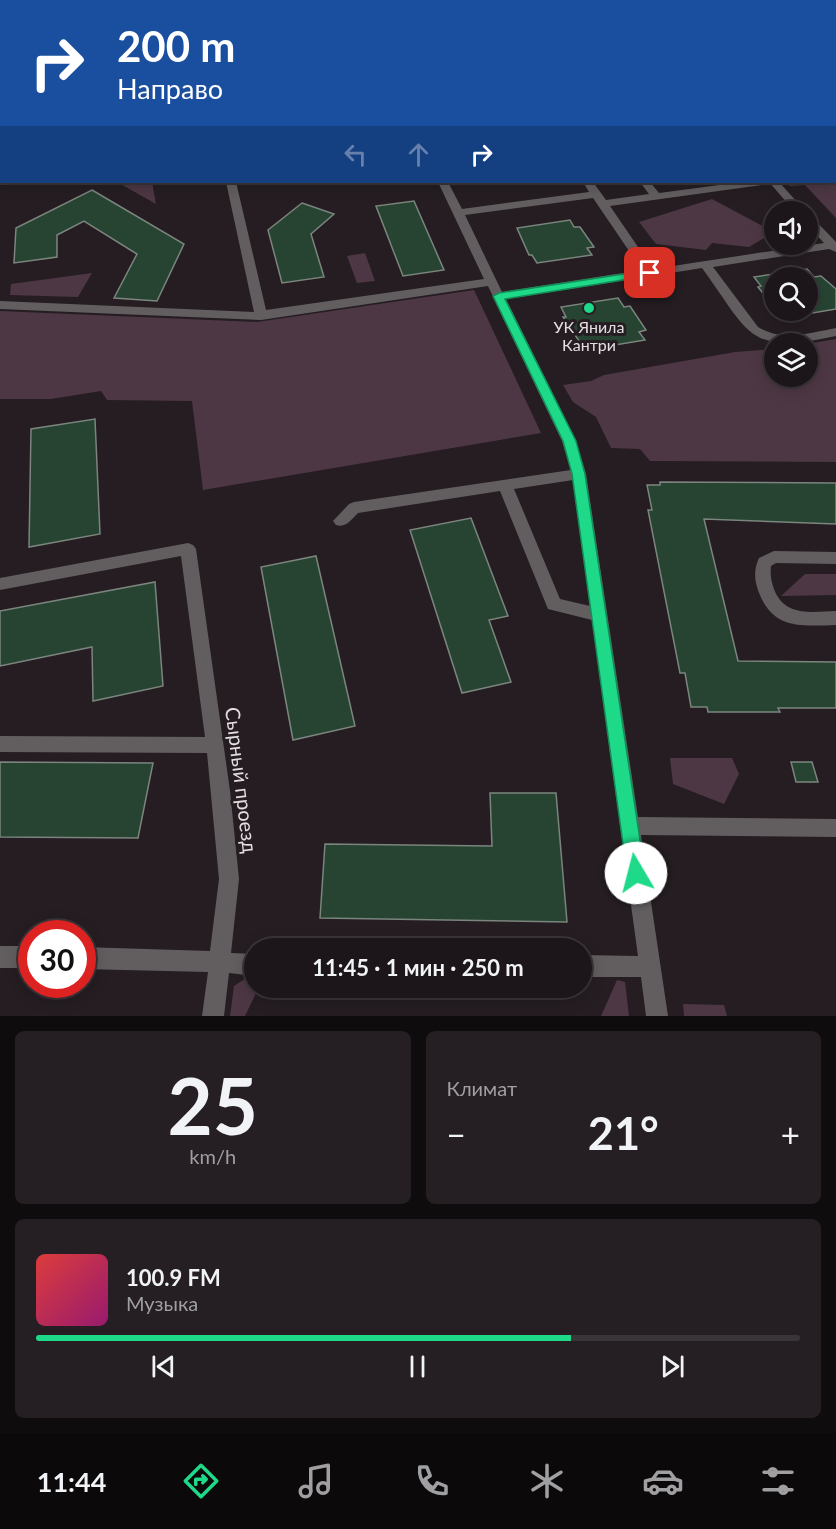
<!DOCTYPE html>
<html lang="ru">
<meta charset="utf-8">
<style>
body{margin:0;font-family:Lato,sans-serif;background:#251f23;color:#f1f3f6;height:100vh;display:flex;flex-direction:column;font-size:22px;white-space:nowrap}
*{box-sizing:border-box;margin:0}
p{font-size:20px;color:#a09fa2}
.icon{flex:none;width:33px;height:33px;fill:none;stroke:currentColor;stroke-width:2;stroke-linecap:round;stroke-linejoin:round}
.map{position:relative;height:1016px;overflow:hidden}
.panel{display:flex;flex-direction:column;gap:15px;padding:15px;background:#0f0c0e;flex:1}
.panel>*{flex:none}
.guide{position:absolute;left:0px;top:0px;width:837px;height:183px;box-shadow:0 3px 15px #0003,0 0 0 2px #3a3539;background:#1a4fa0;color:#fff;overflow:hidden}
.tools{position:absolute;left:764px;top:201px;display:grid;gap:12px}
.tools a{display:grid;place-items:center;width:54px;height:54px;border-radius:50%;background:#1c161a;box-shadow:0 3px 15px #0003,0 0 0 2px #3a3539;font-size:30px}
.speed{position:absolute;left:18px;top:920px;display:flex;gap:12px;font-size:30px;font-weight:700;text-align:center}
.speed>*{display:grid;place-content:center;width:78px;height:78px;border-radius:50%;background:#1c161a;box-shadow:0 3px 15px #0003,0 0 0 2px #3a3539;line-height:1}
.speed .limit{border:9px solid #d22;background:#fff;color:#111}
.pin{position:absolute;display:grid;place-items:center;width:51px;height:51px;color:#fff;margin:-26px;border-radius:12px;box-shadow:0 3px 9px #0006}
.me{position:absolute;width:66px;margin:-33px;rotate:352deg;stroke-linejoin:round;filter:drop-shadow(0 0 4px #0008)}
.turn{display:flex;align-items:center;gap:21px;height:126px;padding:0 18px;font-size:27px}
.turn .icon{width:78px;height:78px;stroke-width:2.5}
.turn b{display:block;font-size:42px;line-height:51px}
.lanes{display:flex;align-items:center;height:57px;padding:0 18px;background:#0003;justify-content:center;gap:30px;direction:ltr}
.lanes .off{opacity:.35}
.big{font-size:45px;font-weight:700;line-height:1.1}
.panel .tile{flex:1;display:flex;flex-direction:column;justify-content:center;gap:9px;min-width:0;padding:0 21px;border-radius:9px;background:#251f23}
.panel .dial{align-items:center;gap:0}
.dial b{font-size:78px;line-height:1}
.song{display:flex;align-items:center;gap:18px}
.cover{width:72px;height:72px;border-radius:9px;background:linear-gradient(135deg,hsl(0 70% 55%),hsl(320 70% 35%))}
.played{height:6px;border-radius:3px;background:linear-gradient(90deg,#1dd988 70%,#3a3539 70%)}
.keys{display:flex;justify-content:space-around;direction:ltr}
.heat{display:flex;justify-content:space-between;align-items:center;font-size:33px;direction:ltr}
.panel .tiles{flex:1;display:grid;gap:15px;grid-template-columns:1fr 1fr}
.tile:last-child{grid-column:span 2}
.trip{position:absolute;left:244px;top:938px;width:348px;height:60px;border-radius:30px;background:#1c161a;box-shadow:0 3px 15px #0003,0 0 0 2px #3a3539;font-weight:700;line-height:60px;text-align:center}
.tabs{display:flex;height:96px;justify-content:space-around;align-items:center;background:#0b090a;color:#a09fa2}
.tabs .icon{width:42px;height:42px}
.tabs .current{color:#1dd988}
.tabs b{font-size:27px;color:#f1f3f6}
.map>svg:first-child{display:block}
.green{fill:#4d3744}
.building{fill:#274433;stroke:#7b857e;stroke-width:1.5}
.lines{fill:none;stroke-linecap:round;stroke-linejoin:round}
.minor{fill:#625e60;fill-rule:evenodd}
.route{fill:#1dd988;stroke:#138d58;stroke-width:1.5}
.poi-dot{fill:#1dd988;stroke:#251d22;stroke-width:2}
.labels{text-anchor:middle;stroke-width:6;stroke-linejoin:round;paint-order:stroke}
.poi-label{font-size:16px;fill:#e4dee1;stroke:#251d22}
.near-street-label{font-size:20px;fill:#e4dee1;stroke:#251d22}
</style>
<div class="map">
<svg width="836" height="1016" viewBox="0 0 836 1016">
<rect width="100%" height="100%" fill="#251d22"/>
<!-- green -->
<g class="green">
<path d="M 836,163 L 836,218 L 805,185 L 790,186 L 784,182 L 836,182 Z"/>
<path d="M 117,182 L 152,182 L 156,204 Z"/>
<path d="M 712,199 L 774,232 L 749,247 L 712,243 L 706,250 L 656,244 L 639,222 Z"/>
<path d="M 365,253 L 375,281 L 357,283 L 347,256 Z"/>
<path d="M 92,273 L 78,297 L 10,295 L 11,284 Z"/>
<path d="M 474,290 L 541,433 L 203,490 L 192,401 L 107,400 L 101,391 L 51,399 L 0,399 L 0,311 L 257,322 Z"/>
<path d="M 836,339 L 836,462 L 650,461 L 640,449 L 611,448 L 596,417 L 573,402 L 563,385 L 591,381 L 604,375 L 735,352 L 774,349 L 774,376 L 807,376 L 807,344 Z"/>
<path d="M 805,574 L 836,574 L 836,595 L 781,596 Z"/>
<path d="M 670,758 L 732,758 L 739,774 L 724,804 L 673,784 Z"/>
<path d="M 246,978 L 255,978 L 255,987 L 259,987 L 245,1016 L 230,1016 L 234,986 Z"/>
<path d="M 617,980 L 625,982 L 629,1016 L 601,1016 Z"/>
<path d="M 683,1004 L 724,1005 L 727,1016 L 684,1016 Z"/>
</g>
<!-- building -->
<g class="building">
<path d="M 92,190 L 184,244 L 157,301 L 114,298 L 137,254 L 84,221 L 57,235 L 57,257 L 14,263 L 16,228 Z"/>
<path d="M 414,201 L 444,270 L 403,276 L 376,206 Z"/>
<path d="M 302,203 L 334,214 L 311,234 L 324,277 L 282,283 L 268,230 Z"/>
<path d="M 570,220 L 574,227 L 580,227 L 594,247 L 587,248 L 592,255 L 537,263 L 532,255 L 529,255 L 517,228 Z"/>
<path d="M 807,269 L 814,277 L 821,276 L 836,289 L 836,309 L 783,318 L 777,310 L 807,310 L 807,278 L 774,278 L 774,307 L 758,287 L 761,286 L 754,277 Z"/>
<path d="M 618,298 L 624,307 L 630,306 L 646,330 L 639,332 L 645,340 L 585,350 L 563,317 L 566,317 L 561,307 Z"/>
<path d="M 95,419 L 100,534 L 29,547 L 31,429 Z"/>
<path d="M 660,482 L 836,483 L 836,524 L 704,519 L 738,661 L 836,662 L 836,708 L 778,708 L 780,712 L 708,712 L 707,707 L 691,707 L 685,673 L 680,673 L 648,510 L 652,510 L 647,485 L 660,485 Z"/>
<path d="M 471,518 L 508,616 L 489,620 L 511,682 L 462,693 L 410,530 Z"/>
<path d="M 316,556 L 355,726 L 293,740 L 261,567 Z"/>
<path d="M 155,582 L 163,686 L 93,701 L 92,647 L 0,666 L 0,611 Z"/>
<path d="M 0,762 L 153,763 L 138,838 L 0,837 Z"/>
<path d="M 791,762 L 812,762 L 818,782 L 796,782 Z"/>
<path d="M 490,793 L 556,793 L 567,922 L 320,918 L 325,844 L 492,846 Z"/>
</g>
<g class="lines">
<!-- minor -->
<g class="minor">
<rect x="277" y="0" width="8" height="2"/>
<path d="M 353,0 L 386,0 L 351,2 Z"/>
<path d="M 581,0 L 589,0 L 590,2 L 582,2 Z"/>
<path d="M 686,0 L 695,0 L 696,2 L 687,2 Z"/>
<rect x="0" y="124" width="2" height="6"/>
<path d="M 0,154 L 2,182 L 4,182 L 0,183 Z"/>
<path d="M 226,182 L 236,182 L 266,310 L 484,279 L 438,182 L 448,182 L 462,209 L 589,192 L 583,182 L 593,182 L 606,200 L 649,194 L 640,182 L 650,182 L 659,193 L 742,182 L 767,182 L 762,185 L 610,206 L 653,269 L 824,243 L 807,225 L 807,215 L 811,216 L 836,242 L 836,252 L 829,249 L 713,267 L 758,327 C 783,342 809,333 836,328 L 836,336 C 747,355 751,335 702,268 L 506,299 L 576,441 L 586,474 L 638,817 L 836,819 L 836,837 L 641,835 L 668,1016 L 646,1016 L 641,977 L 582,977 L 582,955 L 638,956 L 592,620 L 548,609 L 500,491 L 358,513 C 351,520 346,528 336,525 L 333,521 L 349,504 L 354,502 L 571,470 L 562,441 L 488,286 L 261,320 L 0,309 L 0,301 L 254,312 ZM 593,198 L 642,270 L 502,292 L 465,215 ZM 573,480 L 590,606 L 560,599 L 514,489 Z"/>
<path d="M 769,182 L 779,182 L 806,212 L 795,212 Z"/>
<path d="M 188,543 L 193,545 L 196,549 L 230,791 L 239,879 L 231,953 L 255,954 L 255,976 L 229,973 L 224,1016 L 202,1016 L 208,972 L 82,969 L 82,947 L 210,951 L 219,879 L 207,753 L 0,752 L 0,736 L 205,737 L 181,556 L 0,590 L 0,578 Z"/>
<path d="M 774,551 L 836,552 L 836,564 L 776,563 L 771,566 C 770,574 771,581 774,589 C 784,617 812,612 836,611 L 836,625 C 800,626 772,630 758,590 C 754,578 754,569 759,558 Z"/>
<rect x="0" y="946" width="32" height="22"/>
</g>
</g>
<!-- route -->
<path class="route" d="M 650,270 L 655,273 L 654,275 L 505,299 L 576,441 L 585,474 L 645,873 L 642,880 L 636,883 L 629,880 L 627,873 L 572,474 L 563,441 L 493,296 L 499,293 Z"/>
<!-- markers -->
<circle class="poi-dot" cx="589" cy="308" r="6"/>
<g class="labels">
<!-- poi labels -->
<g class="poi-label">
<text x="589" y="333">УК Янила<tspan x="589" dy="18">Кантри</tspan></text>
</g>
<!-- near-street labels -->
<g class="near-street-label">
<text transform="translate(241 780) rotate(83)" y="7">Сырный проезд</text>
</g>
</g>
</svg>
<div class="tools">
<a><svg class="icon" aria-label="sound" viewBox="0 0 24 24"><path d="M4 9h4l5-4v14l-5-4H4zM17 9q2 3 0 6"/></svg></a>
<a><svg class="icon" aria-label="search" viewBox="0 0 24 24"><circle cx="10" cy="10" r="6"/><path d="M15 15l6 6"/></svg></a>
<a><svg class="icon" aria-label="layers" viewBox="0 0 24 24"><path d="M12 4l9 5-9 5-9-5zM3 14l9 5 9-5"/></svg></a>
</div>
<div class="speed"><div class="limit">30</div></div>
<div class="pin" style="left:650px;top:273px;background:#d93025"><svg class="icon" aria-label="arrive" viewBox="0 0 24 24"><path d="M6 21V4h12l-3 4 3 4H6"/></svg></div>
<svg class="me" style="left:636px;top:873px" viewBox="-20 -20 40 40"><circle r="19" fill="#fff"/><path d="M0-13L10 11 0 6-10 11z" fill="#1dd988"/></svg>
<div class="trip">11:45 · 1 мин · 250 m</div>
<div class="guide">
<div class="turn"><svg class="icon" aria-label="right" viewBox="0 0 24 24"><path d="M7 20v-9h11M14 6l5 5-5 5"/></svg><div><b>200 m</b>Направо</div></div>
<div class="lanes"><svg class="icon off" aria-label="left" viewBox="0 0 24 24"><path d="M17 20v-9H6M10 6l-5 5 5 5"/></svg><svg class="icon off" aria-label="ahead" viewBox="0 0 24 24"><path d="M12 20V5M6 11l6-6 6 6"/></svg><svg class="icon" aria-label="right" viewBox="0 0 24 24"><path d="M7 20v-9h11M14 6l5 5-5 5"/></svg></div>
</div>
</div>
<section class="panel">
<div class="tiles">
<div class="tile dial"><b>25</b><p>km/h</p></div>
<div class="tile"><p>Климат</p>
<div class="heat"><a>−</a><b class="big">21°</b><a>+</a></div>
</div>
<div class="tile">
<div class="song"><i class="cover"></i><div><b>100.9 FM</b><p>Музыка</p></div></div>
<div class="played"></div>
<div class="keys"><svg class="icon" aria-label="previous" viewBox="0 0 24 24"><path d="M18 5L8 12l10 7zM5 5v14"/></svg><svg class="icon" aria-label="pause" viewBox="0 0 24 24"><path d="M8 5v14M16 5v14"/></svg><svg class="icon" aria-label="next" viewBox="0 0 24 24"><path d="M6 5l10 7-10 7zM19 5v14"/></svg></div>
</div>
</div>
</section>
<nav class="tabs">
<b>11:44</b>
<svg class="icon current" aria-label="directions" viewBox="0 0 24 24"><path d="M12 3l9 9-9 9-9-9zM9 14v-3h6M13 9l2 2-2 2"/></svg>
<svg class="icon" aria-label="music" viewBox="0 0 24 24"><path d="M9 18V5l10-2v13"/><circle cx="6" cy="18" r="3"/><circle cx="16" cy="16" r="3"/></svg>
<svg class="icon" aria-label="phone" viewBox="0 0 24 24"><path d="M5 4h4l2 5-3 2q2 4 5 5l2-3 5 2v4C11 20 4 13 5 4z"/></svg>
<svg class="icon" aria-label="climate" viewBox="0 0 24 24"><path d="M12 3v18M4 7l16 10M4 17L20 7"/></svg>
<svg class="icon" aria-label="car" viewBox="0 0 24 24"><path d="M5 17H2v-5l4-1 3-4h7l3 4 3 1v5h-3M9 17h6M6 11h13"/><circle cx="7" cy="17" r="2"/><circle cx="17" cy="17" r="2"/></svg>
<svg class="icon" aria-label="filters" viewBox="0 0 24 24"><path d="M4 7h16M4 17h16"/><circle cx="9" cy="7" r="2"/><circle cx="15" cy="17" r="2"/></svg>
</nav>
